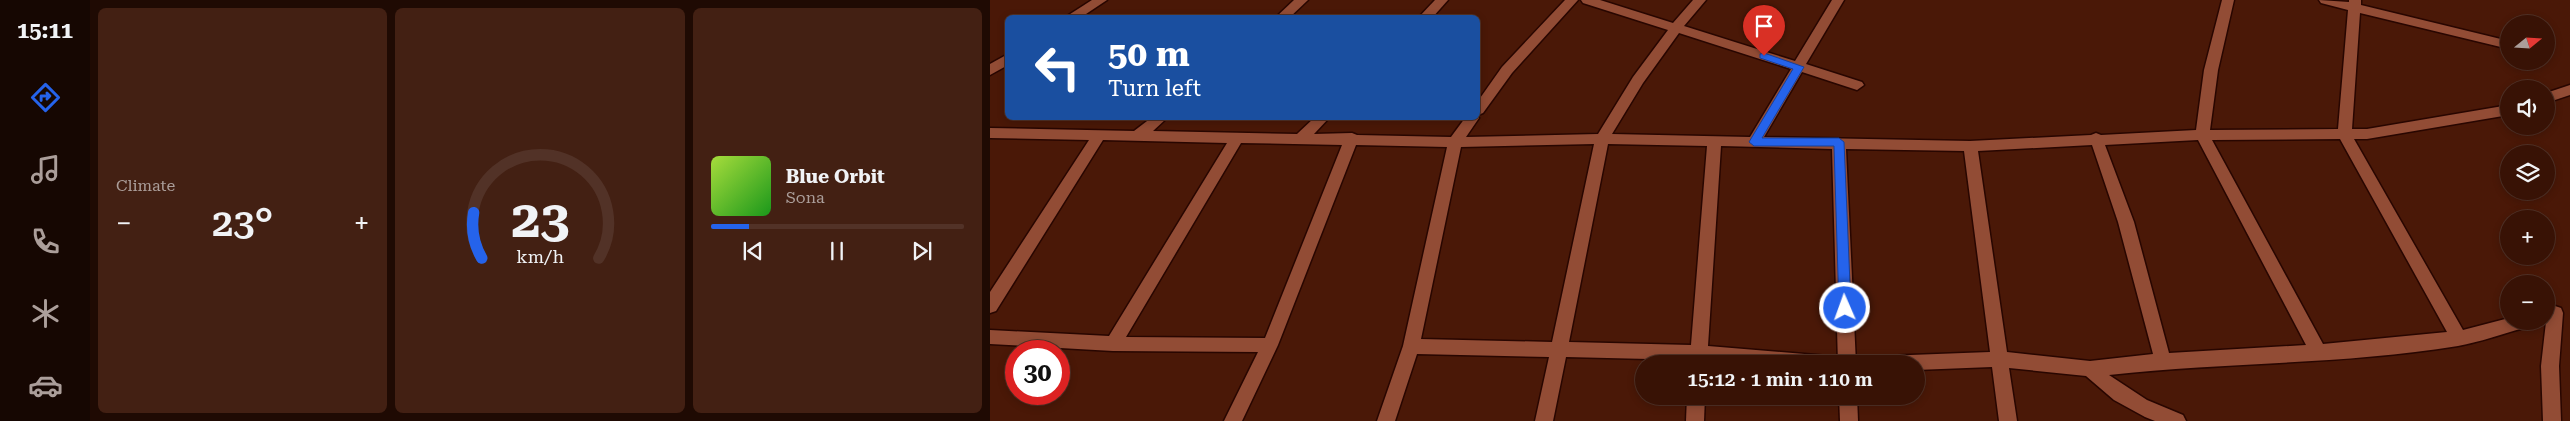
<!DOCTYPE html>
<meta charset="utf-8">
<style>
body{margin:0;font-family:"Roboto Serif",serif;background:#432013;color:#f1f3f6;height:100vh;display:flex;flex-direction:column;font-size:19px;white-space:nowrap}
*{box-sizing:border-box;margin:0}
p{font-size:16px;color:#ab9e9a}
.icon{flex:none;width:28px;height:28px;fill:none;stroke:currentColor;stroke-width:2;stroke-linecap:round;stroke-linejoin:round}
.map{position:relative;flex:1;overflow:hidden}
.sheet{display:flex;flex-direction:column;gap:8px;padding:8px;background:#1f0a03;width:900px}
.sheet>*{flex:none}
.banner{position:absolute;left:15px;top:15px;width:475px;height:105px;border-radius:8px;box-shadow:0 2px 8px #0003,0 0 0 1px #523227;background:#1a4fa0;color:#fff;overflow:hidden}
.needle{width:32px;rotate:72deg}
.buttons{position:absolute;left:1510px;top:15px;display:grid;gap:10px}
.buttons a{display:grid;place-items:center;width:55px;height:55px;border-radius:50%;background:#381205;box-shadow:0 2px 8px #0003,0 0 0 1px #523227;font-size:25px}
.speed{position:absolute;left:15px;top:340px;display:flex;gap:10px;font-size:25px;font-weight:700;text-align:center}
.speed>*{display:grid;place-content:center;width:65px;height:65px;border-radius:50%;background:#381205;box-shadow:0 2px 8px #0003,0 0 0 1px #523227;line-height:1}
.speed .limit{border:8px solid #d22;background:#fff;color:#111}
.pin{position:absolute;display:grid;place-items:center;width:42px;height:42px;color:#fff;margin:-51px -21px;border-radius:50% 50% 50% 0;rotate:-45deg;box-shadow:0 0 5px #0007}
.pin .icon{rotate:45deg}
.me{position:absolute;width:55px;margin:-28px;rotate:358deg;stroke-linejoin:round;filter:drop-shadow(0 0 4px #0008)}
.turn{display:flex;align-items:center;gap:18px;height:105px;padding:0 20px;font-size:22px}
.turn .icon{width:65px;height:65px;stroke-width:2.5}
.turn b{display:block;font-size:35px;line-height:42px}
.big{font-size:38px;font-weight:600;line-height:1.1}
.sheet .card{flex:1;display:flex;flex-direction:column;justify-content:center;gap:8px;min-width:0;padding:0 18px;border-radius:8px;background:#432013}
.sheet .dial{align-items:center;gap:0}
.dial svg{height:130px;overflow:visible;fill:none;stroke:#523227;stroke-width:7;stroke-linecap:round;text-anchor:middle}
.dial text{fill:#f1f3f6;stroke:none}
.song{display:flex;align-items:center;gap:15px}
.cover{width:60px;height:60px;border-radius:8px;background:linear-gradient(135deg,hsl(80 70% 55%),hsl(120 70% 35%))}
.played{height:5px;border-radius:2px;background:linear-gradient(90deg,#2563eb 15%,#523227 15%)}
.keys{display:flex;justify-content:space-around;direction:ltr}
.heat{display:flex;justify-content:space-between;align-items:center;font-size:28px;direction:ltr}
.sheet .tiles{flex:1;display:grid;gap:8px;grid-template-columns:repeat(3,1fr)}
.trip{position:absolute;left:645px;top:355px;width:290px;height:50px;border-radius:25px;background:#381205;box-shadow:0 2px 8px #0003,0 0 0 1px #523227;font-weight:600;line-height:50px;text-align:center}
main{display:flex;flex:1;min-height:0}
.menu{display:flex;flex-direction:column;width:90px;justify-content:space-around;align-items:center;background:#160702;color:#ab9e9a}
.menu .icon{width:35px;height:35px}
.menu .current{color:#2563eb}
.menu b{font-size:22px;color:#f1f3f6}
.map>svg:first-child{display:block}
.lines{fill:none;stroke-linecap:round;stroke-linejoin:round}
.street-casing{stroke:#280600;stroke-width:3}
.street{fill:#924c35;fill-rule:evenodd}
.route{fill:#2563eb;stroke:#184099}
</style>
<main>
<nav class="menu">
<b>15:11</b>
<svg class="icon current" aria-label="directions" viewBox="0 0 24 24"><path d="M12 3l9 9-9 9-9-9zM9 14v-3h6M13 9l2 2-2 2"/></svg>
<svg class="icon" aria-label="music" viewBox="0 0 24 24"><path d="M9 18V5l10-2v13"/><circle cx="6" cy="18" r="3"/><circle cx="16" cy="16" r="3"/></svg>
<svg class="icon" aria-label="phone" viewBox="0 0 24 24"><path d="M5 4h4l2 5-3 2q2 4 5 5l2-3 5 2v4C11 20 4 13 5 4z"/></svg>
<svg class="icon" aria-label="climate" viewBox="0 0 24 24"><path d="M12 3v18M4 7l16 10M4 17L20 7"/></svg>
<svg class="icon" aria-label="car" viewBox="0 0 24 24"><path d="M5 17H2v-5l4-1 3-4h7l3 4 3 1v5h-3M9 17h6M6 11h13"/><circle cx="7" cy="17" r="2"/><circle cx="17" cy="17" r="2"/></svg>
</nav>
<section class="sheet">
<div class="tiles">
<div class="card"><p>Climate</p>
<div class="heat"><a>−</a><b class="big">23°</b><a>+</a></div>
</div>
<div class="card dial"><svg viewBox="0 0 100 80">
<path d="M14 69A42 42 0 1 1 86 69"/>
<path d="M14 69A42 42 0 0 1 9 41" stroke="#2563eb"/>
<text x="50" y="56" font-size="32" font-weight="700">23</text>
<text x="50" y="72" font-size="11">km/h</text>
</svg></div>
<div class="card">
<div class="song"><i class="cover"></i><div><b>Blue Orbit</b><p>Sona</p></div></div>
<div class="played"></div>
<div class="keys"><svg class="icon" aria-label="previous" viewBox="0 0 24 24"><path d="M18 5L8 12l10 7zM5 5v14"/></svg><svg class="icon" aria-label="pause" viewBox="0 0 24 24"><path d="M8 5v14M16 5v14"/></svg><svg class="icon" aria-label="next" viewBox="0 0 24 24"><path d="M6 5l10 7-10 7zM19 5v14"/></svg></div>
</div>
</div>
</section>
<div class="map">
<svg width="1580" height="421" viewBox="0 0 1580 421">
<rect width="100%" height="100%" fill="#4a1807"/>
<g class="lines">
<!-- street casing -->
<g class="street-casing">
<g id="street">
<path d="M 102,0 L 117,0 L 90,18 L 74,18 Z"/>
<path d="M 304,0 L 318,0 L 299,18 L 285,18 Z"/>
<path d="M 445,0 L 458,0 L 442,18 L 428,18 Z"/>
<path d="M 575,0 L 588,0 L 522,73 L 493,113 L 488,115 L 488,101 L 512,67 Z"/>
<path d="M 591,0 L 610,0 L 683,23 L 703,0 L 716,0 L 694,26 L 805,61 L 842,0 L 854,0 L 816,64 L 872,82 L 874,85 L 867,90 L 812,72 L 774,137 L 980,141 L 1101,135 L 1106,133 L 1111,135 L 1206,130 L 1214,70 L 1232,0 L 1244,0 L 1228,70 L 1220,130 L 1348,129 L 1358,10 L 1331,3 L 1329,0 L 1359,2 L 1359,0 L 1371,0 L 1371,5 L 1519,41 L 1519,49 L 1370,13 L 1362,129 L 1377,129 L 1519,105 L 1519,115 L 1377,139 L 1364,139 L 1473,330 L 1519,318 L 1519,321 L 1542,321 L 1540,326 L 1534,328 C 1512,334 1490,342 1468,346 C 1352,365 1234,362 1119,375 L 1157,400 L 1193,415 L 1196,421 L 1165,421 L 1155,417 L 1124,400 L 1096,376 L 1019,368 L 1027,421 L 1009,421 L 1002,367 L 926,370 L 926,364 L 886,364 L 888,359 L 894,356 L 1000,352 L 974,151 L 856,149 L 866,364 L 848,364 L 842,149 L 731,146 L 718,346 L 838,356 L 844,359 L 846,364 L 746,364 L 717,361 L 717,364 L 699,364 L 700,360 L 576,357 L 563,421 L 545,421 L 559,357 L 427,354 L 405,421 L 387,421 L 413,346 L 457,147 L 366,145 L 288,345 L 252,421 L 234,421 L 268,352 L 123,351 L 0,344 L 0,330 L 119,336 L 237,143 L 113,140 L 6,311 L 0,313 L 0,292 L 99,140 L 0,138 L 0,128 L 144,131 L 161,118 L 177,118 L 163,131 L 307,134 L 324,118 L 339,118 L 324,134 L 362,133 L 367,135 L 461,137 L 475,118 L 488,118 L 488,116 L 489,118 L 476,137 L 608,134 L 643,77 L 678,30 L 593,3 ZM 689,33 L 801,69 L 760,137 L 622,134 L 653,83 ZM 1350,139 L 1457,332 L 1333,344 L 1222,140 ZM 1208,140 L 1316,345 L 1179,353 L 1144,222 L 1115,145 ZM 251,143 L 352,145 L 275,338 L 136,337 ZM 604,144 L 562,342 L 431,339 L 471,147 ZM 618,144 L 717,146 L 701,345 L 579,342 ZM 1102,145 L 1128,222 L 1163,354 L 1100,361 L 1017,352 L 988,151 Z"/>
<path d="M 18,54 L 18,65 L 0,75 L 0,64 Z"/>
<path d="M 1580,85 L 1580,95 L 1556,103 L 1556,93 Z"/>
<path d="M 1565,306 L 1571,308 L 1573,313 L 1569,366 L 1571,421 L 1553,421 L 1551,366 L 1557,313 L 1559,308 Z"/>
<path d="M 697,396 L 715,396 L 714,421 L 696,421 Z"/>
<path d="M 849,396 L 867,396 L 868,421 L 850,421 Z"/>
</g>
</g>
<!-- street -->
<use href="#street" class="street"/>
</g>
<!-- route -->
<path class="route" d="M 774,53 L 814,67 L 772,138 L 849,138 L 854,142 L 861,308 L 855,314 L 849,308 L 844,146 L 764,146 L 759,142 L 803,69 L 770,58 L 770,54 Z"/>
</svg>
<div class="buttons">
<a><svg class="needle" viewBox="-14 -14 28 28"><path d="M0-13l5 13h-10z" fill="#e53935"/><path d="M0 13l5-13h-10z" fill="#ab9e9a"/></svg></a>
<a><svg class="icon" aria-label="sound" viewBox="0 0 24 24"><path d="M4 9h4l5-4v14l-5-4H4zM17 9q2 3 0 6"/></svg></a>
<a><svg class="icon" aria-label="layers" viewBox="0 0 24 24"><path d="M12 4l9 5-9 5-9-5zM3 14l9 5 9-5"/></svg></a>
<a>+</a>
<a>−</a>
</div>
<div class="speed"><div class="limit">30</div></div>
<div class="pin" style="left:774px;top:56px;background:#d93025"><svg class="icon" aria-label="arrive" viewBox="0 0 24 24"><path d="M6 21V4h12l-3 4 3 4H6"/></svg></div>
<svg class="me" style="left:855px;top:308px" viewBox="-20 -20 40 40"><circle r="17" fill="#2563eb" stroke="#fff" stroke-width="3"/><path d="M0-11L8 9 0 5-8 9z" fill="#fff"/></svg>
<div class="trip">15:12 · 1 min · 110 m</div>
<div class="banner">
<div class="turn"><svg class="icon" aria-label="left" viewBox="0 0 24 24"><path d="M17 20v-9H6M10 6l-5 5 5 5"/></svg><div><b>50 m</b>Turn left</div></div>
</div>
</div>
</main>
